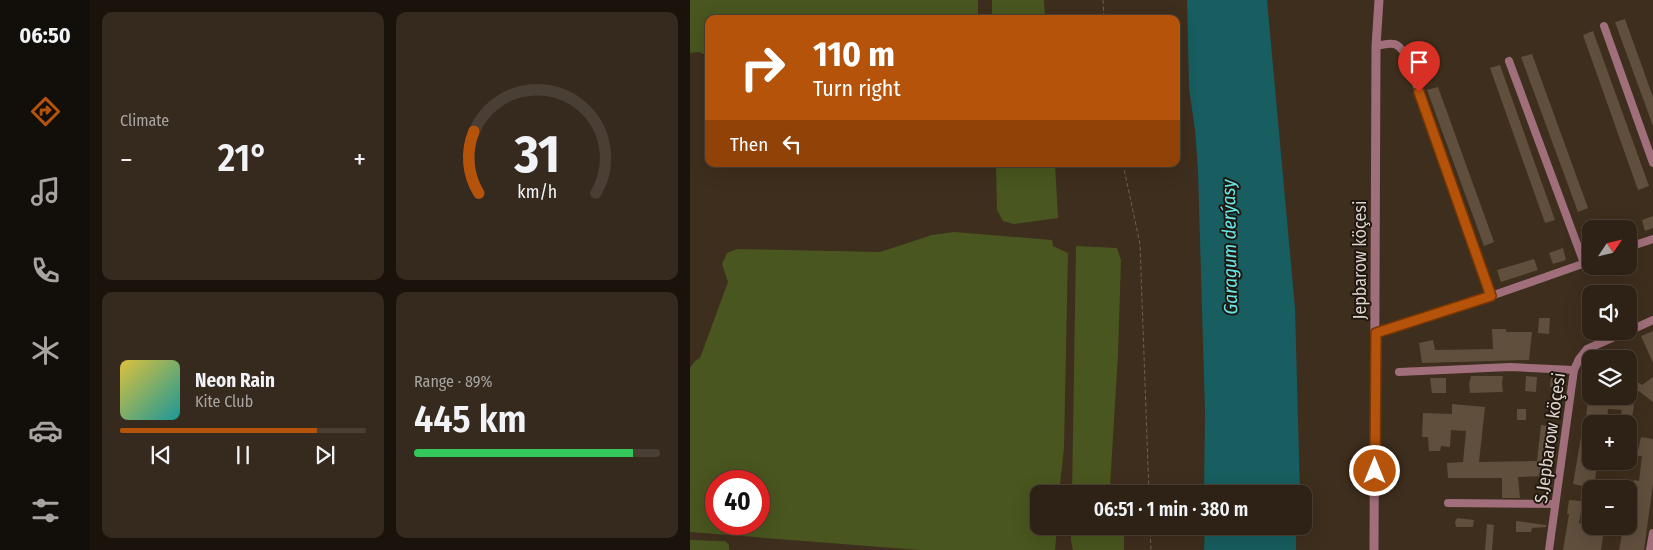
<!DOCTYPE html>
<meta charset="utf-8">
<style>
body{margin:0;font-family:"Fira Sans Condensed",sans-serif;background:#362a1f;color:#f1f3f6;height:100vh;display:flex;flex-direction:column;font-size:19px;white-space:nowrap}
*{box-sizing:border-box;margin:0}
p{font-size:16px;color:#a7a4a1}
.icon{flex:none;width:28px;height:28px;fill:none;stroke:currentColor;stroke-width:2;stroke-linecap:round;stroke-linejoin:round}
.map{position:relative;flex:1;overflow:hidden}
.side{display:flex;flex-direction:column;gap:12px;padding:12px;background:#19130c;width:600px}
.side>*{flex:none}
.top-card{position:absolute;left:15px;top:15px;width:475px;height:152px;border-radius:10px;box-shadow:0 5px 20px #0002,0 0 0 1px #493f35;background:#b45309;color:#fff;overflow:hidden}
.needle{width:32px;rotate:55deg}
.tools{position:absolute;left:892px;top:220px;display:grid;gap:10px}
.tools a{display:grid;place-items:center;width:55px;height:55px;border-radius:10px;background:#2e2216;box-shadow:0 5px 20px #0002,0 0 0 1px #493f35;font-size:25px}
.speed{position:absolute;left:15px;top:470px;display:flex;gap:10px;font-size:25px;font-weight:700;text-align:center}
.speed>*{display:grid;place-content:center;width:65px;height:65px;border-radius:50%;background:#2e2216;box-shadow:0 5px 20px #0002,0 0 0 1px #493f35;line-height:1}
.speed .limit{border:8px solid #d22;background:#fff;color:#111}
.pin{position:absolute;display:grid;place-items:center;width:42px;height:42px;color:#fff;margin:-51px -21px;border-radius:50% 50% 50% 0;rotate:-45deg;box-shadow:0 0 5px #0007}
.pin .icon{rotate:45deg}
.me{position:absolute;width:55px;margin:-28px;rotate:0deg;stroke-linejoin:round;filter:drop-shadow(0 0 4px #0008)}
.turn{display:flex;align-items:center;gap:18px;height:105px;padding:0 25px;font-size:22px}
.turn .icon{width:65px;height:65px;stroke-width:2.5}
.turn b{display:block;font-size:35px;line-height:42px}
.then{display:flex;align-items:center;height:48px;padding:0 25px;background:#0003;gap:10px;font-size:19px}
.big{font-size:38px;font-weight:600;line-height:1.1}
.side .card{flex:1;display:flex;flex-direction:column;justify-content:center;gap:8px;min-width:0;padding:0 18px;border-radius:10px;background:#362a1f}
.side .dial{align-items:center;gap:0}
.dial svg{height:130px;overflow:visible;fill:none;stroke:#493f35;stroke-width:7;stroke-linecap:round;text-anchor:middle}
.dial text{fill:#f1f3f6;stroke:none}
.song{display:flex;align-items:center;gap:15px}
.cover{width:60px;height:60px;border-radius:8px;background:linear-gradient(135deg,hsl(50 70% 55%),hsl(180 70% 35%))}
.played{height:5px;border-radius:2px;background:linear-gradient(90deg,#b45309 80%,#493f35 80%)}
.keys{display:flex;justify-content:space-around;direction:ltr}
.heat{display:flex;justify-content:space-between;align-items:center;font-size:28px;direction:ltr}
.charge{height:8px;border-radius:4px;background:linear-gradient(90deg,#34c759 89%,#493f35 0)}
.side .tiles{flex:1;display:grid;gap:12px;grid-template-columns:repeat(2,1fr)}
.trip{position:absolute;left:340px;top:485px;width:282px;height:50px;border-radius:10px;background:#2e2216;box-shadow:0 5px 20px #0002,0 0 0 1px #493f35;font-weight:600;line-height:50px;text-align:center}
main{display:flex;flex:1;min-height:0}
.tab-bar{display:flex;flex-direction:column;width:90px;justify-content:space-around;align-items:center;background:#120e09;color:#a7a4a1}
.tab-bar .icon{width:35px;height:35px}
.tab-bar .on{color:#b45309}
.tab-bar b{font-size:22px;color:#f1f3f6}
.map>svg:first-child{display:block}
.green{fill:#49561f;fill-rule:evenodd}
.water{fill:#185d5f}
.building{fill:#614f3d}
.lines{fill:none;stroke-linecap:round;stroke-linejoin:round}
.path{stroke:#706152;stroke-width:1;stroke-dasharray:4 2.5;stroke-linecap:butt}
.minor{stroke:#a06f7b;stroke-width:8}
.tertiary{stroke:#a06f7b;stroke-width:9}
.route-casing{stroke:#753606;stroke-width:12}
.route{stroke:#b45309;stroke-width:9}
.labels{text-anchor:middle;stroke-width:4;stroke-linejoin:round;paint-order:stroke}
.street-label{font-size:18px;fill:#dfd4ca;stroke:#1f1810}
.water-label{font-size:19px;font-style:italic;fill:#67e7eb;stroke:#1f1810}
</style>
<main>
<nav class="tab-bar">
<b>06:50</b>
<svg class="icon on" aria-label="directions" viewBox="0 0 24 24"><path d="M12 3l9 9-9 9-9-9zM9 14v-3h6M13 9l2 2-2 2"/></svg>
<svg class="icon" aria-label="music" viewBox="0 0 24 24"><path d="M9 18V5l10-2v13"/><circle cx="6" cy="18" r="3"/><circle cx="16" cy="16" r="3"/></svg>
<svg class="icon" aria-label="phone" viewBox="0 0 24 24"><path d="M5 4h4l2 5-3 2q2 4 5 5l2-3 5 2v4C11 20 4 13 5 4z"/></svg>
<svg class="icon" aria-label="climate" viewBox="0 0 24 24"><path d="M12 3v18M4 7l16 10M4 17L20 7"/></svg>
<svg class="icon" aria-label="car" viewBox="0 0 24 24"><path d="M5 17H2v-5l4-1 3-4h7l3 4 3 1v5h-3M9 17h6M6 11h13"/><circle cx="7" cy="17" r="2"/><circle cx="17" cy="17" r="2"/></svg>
<svg class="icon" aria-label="filters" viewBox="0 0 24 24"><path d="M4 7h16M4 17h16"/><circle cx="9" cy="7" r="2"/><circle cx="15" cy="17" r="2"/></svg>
</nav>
<section class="side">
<div class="tiles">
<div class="card"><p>Climate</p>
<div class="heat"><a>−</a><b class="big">21°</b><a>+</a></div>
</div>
<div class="card dial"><svg viewBox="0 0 100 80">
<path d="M14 69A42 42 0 1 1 86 69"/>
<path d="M14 69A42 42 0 0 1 11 31" stroke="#b45309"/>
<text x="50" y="56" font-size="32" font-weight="700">31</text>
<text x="50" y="72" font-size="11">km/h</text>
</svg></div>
<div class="card">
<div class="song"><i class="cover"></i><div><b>Neon Rain</b><p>Kite Club</p></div></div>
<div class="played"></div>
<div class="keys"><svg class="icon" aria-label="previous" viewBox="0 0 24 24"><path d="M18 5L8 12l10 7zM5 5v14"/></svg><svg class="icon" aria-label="pause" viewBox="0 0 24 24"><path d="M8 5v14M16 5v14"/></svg><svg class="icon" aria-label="next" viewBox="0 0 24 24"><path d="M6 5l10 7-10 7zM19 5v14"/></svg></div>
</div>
<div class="card"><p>Range · 89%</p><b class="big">445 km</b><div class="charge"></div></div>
</div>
</section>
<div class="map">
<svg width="963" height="550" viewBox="0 0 963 550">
<rect width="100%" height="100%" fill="#3e2e1d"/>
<!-- green -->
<g class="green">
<path d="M 0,0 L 288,0 L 288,19 L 19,19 L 19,56 L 9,52 L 0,53 Z"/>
<path d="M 302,0 L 354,0 L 355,19 L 302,19 Z"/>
<path d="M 306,164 L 365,164 L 368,218 L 324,224 L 313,221 L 307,210 Z"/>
<path d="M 264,232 L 362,240 L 363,246 L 378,253 L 374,448 L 369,494 L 349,494 L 349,526 L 367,526 L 365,550 L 229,550 L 0,532 L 0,368 L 5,361 L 10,358 L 38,282 L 32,264 L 37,253 L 47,249 L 190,252 L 242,235 ZM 69,481 L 69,524 L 26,524 L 26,481 Z"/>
<path d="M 386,246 L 427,248 L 431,260 L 428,354 L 420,487 L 428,494 L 382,494 Z"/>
<path d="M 381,526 L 434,526 L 434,550 L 383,550 L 381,541 Z"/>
<path d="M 0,540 L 35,541 L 39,545 L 39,550 L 0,550 Z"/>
</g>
<!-- water -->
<g class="water">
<path d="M 497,0 L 577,0 L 605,308 L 610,494 L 514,494 L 515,412 L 508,171 L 505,130 L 499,88 Z"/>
<path d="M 515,526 L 606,526 L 606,550 L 514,550 Z"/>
</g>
<!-- building -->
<g class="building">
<path d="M 935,19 L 963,97 L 963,126 L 925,22 Z"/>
<path d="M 903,31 L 959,186 L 948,190 L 893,35 Z"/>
<path d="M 842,54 L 898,208 L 888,212 L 831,57 Z"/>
<path d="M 810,65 L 865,220 L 855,223 L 800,68 Z"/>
<path d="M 748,87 L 804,242 L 794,246 L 737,90 Z"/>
<path d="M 963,216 L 963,228 L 955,231 L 952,220 Z"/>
<path d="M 873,248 L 876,260 L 863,264 L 859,253 Z"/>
<path d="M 844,259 L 848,270 L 811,282 L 807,270 Z"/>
<path d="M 849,318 L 860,318 L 859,334 L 848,333 Z"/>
<path d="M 802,329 L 816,329 L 816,332 L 842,332 L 839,360 L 732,363 L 729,343 L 743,340 L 745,350 L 803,349 Z"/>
<path d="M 963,331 L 963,363 L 951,336 Z"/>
<path d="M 781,376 L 813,376 L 812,383 L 813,392 L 780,393 L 779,384 Z"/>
<path d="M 836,376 L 847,377 L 846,392 L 835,391 Z"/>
<path d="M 963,377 L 963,402 L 941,385 L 945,380 L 952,385 Z"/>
<path d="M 740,378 L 756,378 L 756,393 L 742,393 Z"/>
<path d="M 861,378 L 867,379 L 866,387 L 860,387 Z"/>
<path d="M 898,399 L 942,403 L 944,405 L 941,424 L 928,424 L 932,410 L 918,409 L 917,420 L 896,418 Z"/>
<path d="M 762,404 L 795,407 L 789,462 L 847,461 L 851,425 L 868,427 L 867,439 L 865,438 L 861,476 L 828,477 L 830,498 L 812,498 L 812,478 L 758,478 L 757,463 L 773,462 L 776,431 L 761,430 L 760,447 L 751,446 L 750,451 L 739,451 L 738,437 L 732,437 L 733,413 L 762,414 Z"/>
<rect x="827" y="409" width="9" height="11"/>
<path d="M 892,431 L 901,432 L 901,461 L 908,462 L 904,485 L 893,483 L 892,486 L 883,484 Z"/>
<path d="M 951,437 L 963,439 L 963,484 L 954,550 L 929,550 L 932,534 L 914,530 L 911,550 L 873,550 L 879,514 L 877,514 L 879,500 L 893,501 L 889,523 L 910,527 L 939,526 L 939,499 L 942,499 L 944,480 L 949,481 L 952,456 L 947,456 Z"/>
<path d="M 767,518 L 784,520 L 783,527 L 766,527 L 765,522 Z"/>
<path d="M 826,521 L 856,525 L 856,527 L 842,528 L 841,532 L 826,532 Z"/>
<path d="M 797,524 L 804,525 L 802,550 L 795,550 Z"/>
</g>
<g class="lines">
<!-- path -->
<g class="path">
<path d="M 413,0 L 414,19"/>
<path d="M 433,164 L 450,244 L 459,494"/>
<path d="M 460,526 L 461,550"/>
</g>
<!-- minor -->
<g class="minor">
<path d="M 914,26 L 963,163"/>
<path d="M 819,61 L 894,263"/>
<path d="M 939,247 L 963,239"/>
<path d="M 801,296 L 901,261"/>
<path d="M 939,331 L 963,320"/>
<path d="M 686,333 L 801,296 L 716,55 C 706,40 702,43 686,46"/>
<path d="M 709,372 L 820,367 L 884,370"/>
<path d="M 758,503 L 865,504"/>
<path d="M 859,550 L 884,370 L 889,359 L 897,349 L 938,331"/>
<path d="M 960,550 L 963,533"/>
</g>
<!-- tertiary -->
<path class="tertiary" d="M 684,550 L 686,46 L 689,0"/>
</g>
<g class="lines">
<!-- route casing -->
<g class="route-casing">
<path id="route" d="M 685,471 L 686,333 L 801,296 L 729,92"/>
</g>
<!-- route -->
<use href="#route" class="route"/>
</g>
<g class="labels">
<!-- street labels -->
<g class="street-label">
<text transform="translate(670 260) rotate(-90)" y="6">Jepbarow köçesi</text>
<text transform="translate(860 438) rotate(-82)" y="6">S.Jepbarow köçesi</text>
</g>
<!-- water labels -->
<g class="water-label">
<text transform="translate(539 247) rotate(-91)" y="7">Garagum derýasy</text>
</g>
</g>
</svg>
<div class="tools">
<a><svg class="needle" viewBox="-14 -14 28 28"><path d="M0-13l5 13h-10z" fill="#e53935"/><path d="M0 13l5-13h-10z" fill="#a7a4a1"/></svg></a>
<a><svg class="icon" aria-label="sound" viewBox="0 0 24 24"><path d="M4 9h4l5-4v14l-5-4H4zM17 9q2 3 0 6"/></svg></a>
<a><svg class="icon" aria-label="layers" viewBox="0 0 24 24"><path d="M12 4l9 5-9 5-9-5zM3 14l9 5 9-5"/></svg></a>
<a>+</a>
<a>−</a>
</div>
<div class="speed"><div class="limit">40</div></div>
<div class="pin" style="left:729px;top:92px;background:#d93025"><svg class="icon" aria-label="arrive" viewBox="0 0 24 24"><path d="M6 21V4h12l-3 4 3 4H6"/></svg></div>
<svg class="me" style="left:685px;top:471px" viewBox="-20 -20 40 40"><circle r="17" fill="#b45309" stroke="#fff" stroke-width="3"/><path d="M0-11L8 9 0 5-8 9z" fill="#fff"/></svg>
<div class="trip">06:51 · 1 min · 380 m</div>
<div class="top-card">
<div class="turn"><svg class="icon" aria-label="right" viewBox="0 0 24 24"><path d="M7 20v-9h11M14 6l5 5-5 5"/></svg><div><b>110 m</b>Turn right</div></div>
<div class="then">Then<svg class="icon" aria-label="left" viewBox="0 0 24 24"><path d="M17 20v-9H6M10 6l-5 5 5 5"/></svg></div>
</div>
</div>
</main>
